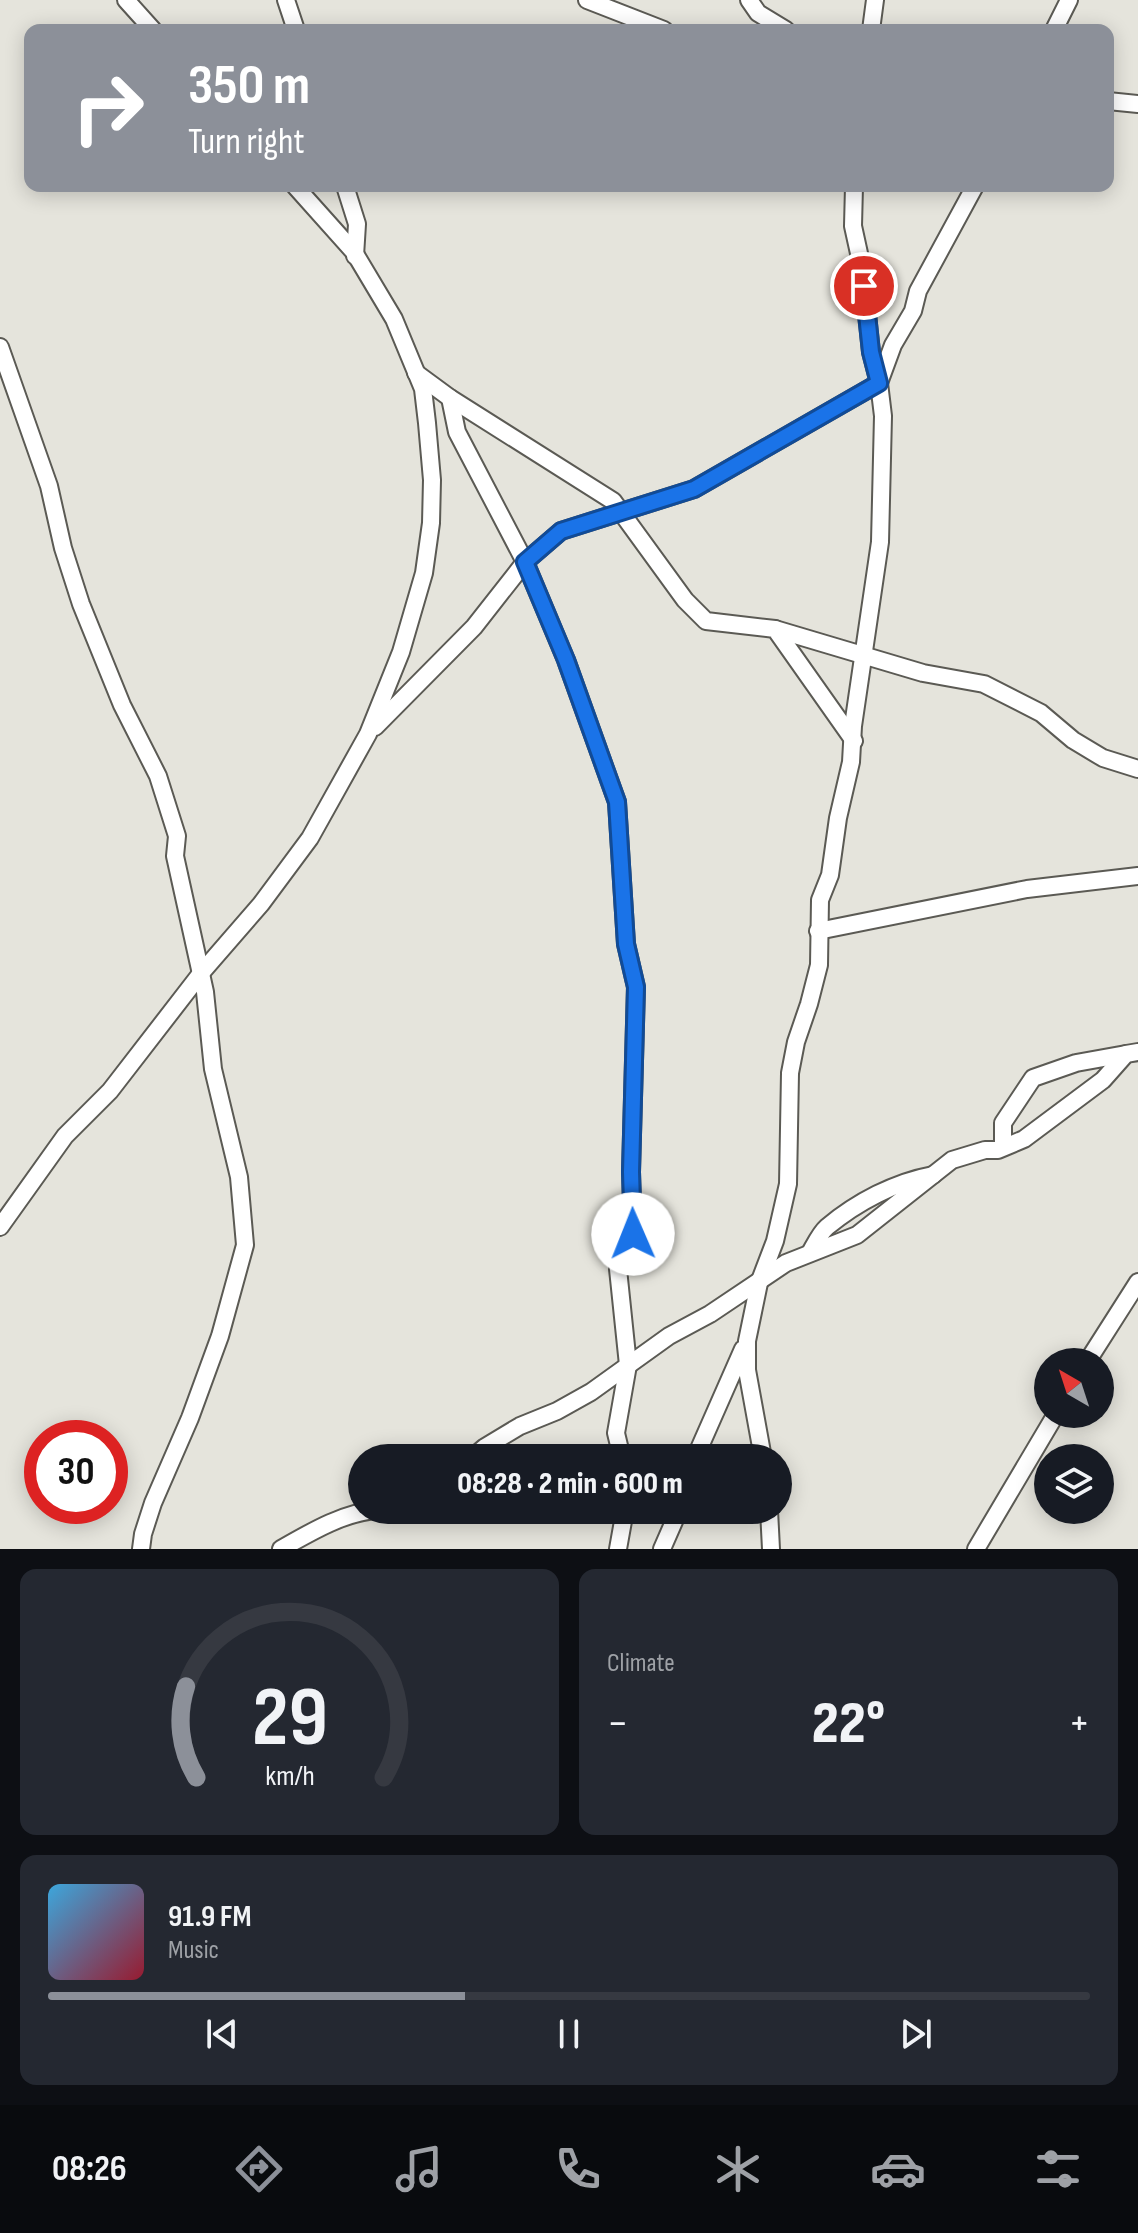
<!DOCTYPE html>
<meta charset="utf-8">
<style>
body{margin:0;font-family:"Sofia Sans Condensed",sans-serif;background:#242831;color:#f1f3f6;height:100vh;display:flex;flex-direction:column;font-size:30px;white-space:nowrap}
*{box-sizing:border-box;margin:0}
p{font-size:26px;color:#9ea1a6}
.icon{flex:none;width:44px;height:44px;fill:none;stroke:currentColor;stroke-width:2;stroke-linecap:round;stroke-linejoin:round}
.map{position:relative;height:1549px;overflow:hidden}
.panel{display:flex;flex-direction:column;gap:20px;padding:20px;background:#0d0f14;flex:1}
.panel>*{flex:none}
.top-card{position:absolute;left:24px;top:24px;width:1090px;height:168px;border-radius:16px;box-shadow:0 4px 20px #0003;background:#8c9099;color:#fff;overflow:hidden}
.needle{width:52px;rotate:321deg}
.fabs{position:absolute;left:1034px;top:1348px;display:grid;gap:16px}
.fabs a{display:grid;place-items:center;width:80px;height:80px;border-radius:50%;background:#171b24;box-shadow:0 4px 20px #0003;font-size:40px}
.speed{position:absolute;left:24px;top:1420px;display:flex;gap:16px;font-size:40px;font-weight:700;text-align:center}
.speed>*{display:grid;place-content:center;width:104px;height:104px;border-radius:50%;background:#171b24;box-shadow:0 4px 20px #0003;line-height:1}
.speed .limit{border:12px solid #d22;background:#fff;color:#111}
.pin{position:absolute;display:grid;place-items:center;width:68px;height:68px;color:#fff;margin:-34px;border:4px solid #fff;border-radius:50%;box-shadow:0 2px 8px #0007}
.me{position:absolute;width:88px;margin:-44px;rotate:359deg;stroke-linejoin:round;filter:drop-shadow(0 0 6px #0008)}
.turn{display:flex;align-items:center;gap:28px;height:168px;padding:0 32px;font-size:36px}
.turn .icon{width:104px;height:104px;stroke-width:2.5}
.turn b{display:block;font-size:56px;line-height:68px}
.big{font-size:60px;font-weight:800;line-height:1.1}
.panel .tile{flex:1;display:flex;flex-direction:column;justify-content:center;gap:12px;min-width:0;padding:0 28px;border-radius:16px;background:#242831}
.panel .dial{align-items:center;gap:0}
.dial svg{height:208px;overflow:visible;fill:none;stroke:#363941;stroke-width:7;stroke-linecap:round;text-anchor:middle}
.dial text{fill:#f1f3f6;stroke:none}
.song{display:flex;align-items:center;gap:24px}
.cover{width:96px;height:96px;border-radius:12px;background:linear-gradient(135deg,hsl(200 70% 55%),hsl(350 70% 35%))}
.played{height:8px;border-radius:4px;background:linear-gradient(90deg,#8c9099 40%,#363941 40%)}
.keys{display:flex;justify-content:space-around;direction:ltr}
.heat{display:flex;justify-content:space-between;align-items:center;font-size:44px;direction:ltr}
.panel .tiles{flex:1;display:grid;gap:20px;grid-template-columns:1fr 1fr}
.tile:last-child{grid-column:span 2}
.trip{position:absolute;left:348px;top:1444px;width:444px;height:80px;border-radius:40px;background:#171b24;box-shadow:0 4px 20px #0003;font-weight:800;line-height:80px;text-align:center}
.dock{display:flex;height:128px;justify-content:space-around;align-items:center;background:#090b0e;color:#9ea1a6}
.dock .icon{width:56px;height:56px}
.dock .active{color:#8c9099}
.dock b{font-size:36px;color:#f1f3f6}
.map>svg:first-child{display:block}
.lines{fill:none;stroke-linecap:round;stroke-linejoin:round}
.minor-casing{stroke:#5b5a54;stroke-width:20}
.minor{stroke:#fff;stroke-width:16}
.route-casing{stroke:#114b97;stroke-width:20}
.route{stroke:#1a73e8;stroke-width:14}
</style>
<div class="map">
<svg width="1138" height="1549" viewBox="0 0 1138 1549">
<rect width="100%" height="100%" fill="#e5e4dc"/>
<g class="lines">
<!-- minor casing -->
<g class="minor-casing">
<g id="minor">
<path d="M 126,0 L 153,30"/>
<path d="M 286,0 L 296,30"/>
<path d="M 587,0 L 664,30"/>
<path d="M 749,0 L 758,13 L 786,30"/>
<path d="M 871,30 L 875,0"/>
<path d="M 1054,30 L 1069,0"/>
<path d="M 1108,101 L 1138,104"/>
<path d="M 345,186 L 357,224 L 355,256"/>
<path d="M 0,347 L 49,486 L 63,548 L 81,604 L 122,705 L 158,776 L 177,836 L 175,856 L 205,992 L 213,1069 L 239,1177 L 245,1245 L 220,1336 L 190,1418 L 153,1503 L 143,1534 L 141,1549"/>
<path d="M 416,373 L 450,398 L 613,501 L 621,512 L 694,489 L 879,383 L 893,345 L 913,311 L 918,291 L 975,186"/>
<path d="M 450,398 L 457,432 L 525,562 L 566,660 L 617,802 L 626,944 L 636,987 L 631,1172 L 633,1234 L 618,1269 L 628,1365 L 616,1433 L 622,1458"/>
<path d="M 775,629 L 923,673 L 984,684 L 1041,713 L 1073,740 L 1103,758 L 1138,769"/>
<path d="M 375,727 L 474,627 L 525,562 L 561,531 L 621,512 L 685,600 L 706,621 L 775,629 L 854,741"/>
<path d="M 818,931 L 1027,889 L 1138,876"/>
<path d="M 1003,1147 L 1003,1123 L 1033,1078 L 1076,1063 L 1126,1054"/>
<path d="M 0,1227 L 65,1136 L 110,1091 L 202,972 L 261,904 L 310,838 L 368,734 L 401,652 L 424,573 L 431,523 L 432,480 L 427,423 L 423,389 L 394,319 L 354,252 L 295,186"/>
<path d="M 810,1253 C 815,1244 820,1233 827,1227 C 857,1202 895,1182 933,1175"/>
<path d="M 1087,1362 L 1138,1282"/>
<path d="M 472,1458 L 485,1447 L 520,1426 L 557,1411 L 591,1392 L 669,1336 L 710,1314 L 786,1263 L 857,1235 L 952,1160 L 985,1150 L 998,1150 L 1024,1139 L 1103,1080 L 1126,1054 L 1138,1052"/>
<path d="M 695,1458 L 743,1349"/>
<path d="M 763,1458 L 747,1370 L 747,1341 L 759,1283 L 775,1241 L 788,1184 L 790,1073 L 796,1042 L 809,1004 L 819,965 L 820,900 L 830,875 L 838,818 L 851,762 L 853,726 L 880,542 L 883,416 L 879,383 L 871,352 L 862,267 L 853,226 L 854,186"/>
<path d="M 769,1510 L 771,1549"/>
<path d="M 281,1549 C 309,1533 344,1512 377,1510"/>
<path d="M 618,1549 L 625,1510"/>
<path d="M 662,1549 L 679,1510"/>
<path d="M 976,1549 L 1056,1414"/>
</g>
</g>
<!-- minor -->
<use href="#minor" class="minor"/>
</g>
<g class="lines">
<!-- route casing -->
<g class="route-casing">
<path id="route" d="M 633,1234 L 631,1172 L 636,987 L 626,944 L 617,802 L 566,660 L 525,562 L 561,531 L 694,489 L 879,383 L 871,352 L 864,286"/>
</g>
<!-- route -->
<use href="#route" class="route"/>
</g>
</svg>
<div class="fabs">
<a><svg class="needle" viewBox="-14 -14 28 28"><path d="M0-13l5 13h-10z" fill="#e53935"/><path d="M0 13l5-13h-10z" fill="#9ea1a6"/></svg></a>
<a><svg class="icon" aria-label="layers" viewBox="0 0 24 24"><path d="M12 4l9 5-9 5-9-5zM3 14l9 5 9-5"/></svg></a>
</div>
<div class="speed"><div class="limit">30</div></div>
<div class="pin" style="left:864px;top:286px;background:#d93025"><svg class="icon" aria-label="arrive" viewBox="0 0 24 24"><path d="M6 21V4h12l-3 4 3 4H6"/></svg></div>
<svg class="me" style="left:633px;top:1234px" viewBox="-20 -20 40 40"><circle r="19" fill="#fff"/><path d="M0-13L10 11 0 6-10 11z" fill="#1a73e8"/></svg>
<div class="trip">08:28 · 2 min · 600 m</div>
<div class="top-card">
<div class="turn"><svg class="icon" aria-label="right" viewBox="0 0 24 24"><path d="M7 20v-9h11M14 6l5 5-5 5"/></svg><div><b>350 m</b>Turn right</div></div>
</div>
</div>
<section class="panel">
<div class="tiles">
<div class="tile dial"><svg viewBox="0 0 100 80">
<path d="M14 69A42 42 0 1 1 86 69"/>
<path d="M14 69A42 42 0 0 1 10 34" stroke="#8c9099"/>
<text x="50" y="56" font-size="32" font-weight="700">29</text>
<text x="50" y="72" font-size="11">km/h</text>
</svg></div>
<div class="tile"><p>Climate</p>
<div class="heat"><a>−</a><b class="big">22°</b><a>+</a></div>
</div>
<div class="tile">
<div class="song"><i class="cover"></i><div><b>91.9 FM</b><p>Music</p></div></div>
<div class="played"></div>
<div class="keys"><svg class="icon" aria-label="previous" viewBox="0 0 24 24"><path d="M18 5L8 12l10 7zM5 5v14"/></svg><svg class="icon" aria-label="pause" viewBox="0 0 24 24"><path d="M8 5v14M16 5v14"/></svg><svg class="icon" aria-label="next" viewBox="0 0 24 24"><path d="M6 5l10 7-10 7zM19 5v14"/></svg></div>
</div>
</div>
</section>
<nav class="dock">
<b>08:26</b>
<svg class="icon active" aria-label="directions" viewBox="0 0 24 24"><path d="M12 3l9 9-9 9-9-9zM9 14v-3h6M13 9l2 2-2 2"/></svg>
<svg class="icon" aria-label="music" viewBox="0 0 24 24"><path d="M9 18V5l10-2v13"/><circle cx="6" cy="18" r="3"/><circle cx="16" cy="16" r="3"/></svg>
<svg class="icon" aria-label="phone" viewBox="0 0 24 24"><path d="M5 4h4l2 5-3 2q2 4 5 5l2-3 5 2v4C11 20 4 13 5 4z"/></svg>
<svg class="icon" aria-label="climate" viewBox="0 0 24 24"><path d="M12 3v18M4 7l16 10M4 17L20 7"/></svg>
<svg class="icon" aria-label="car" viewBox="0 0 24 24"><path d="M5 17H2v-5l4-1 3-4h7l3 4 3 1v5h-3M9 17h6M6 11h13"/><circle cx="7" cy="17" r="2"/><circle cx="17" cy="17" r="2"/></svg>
<svg class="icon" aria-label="filters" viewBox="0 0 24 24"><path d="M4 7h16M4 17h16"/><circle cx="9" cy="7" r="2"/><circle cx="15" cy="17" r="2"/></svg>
</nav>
